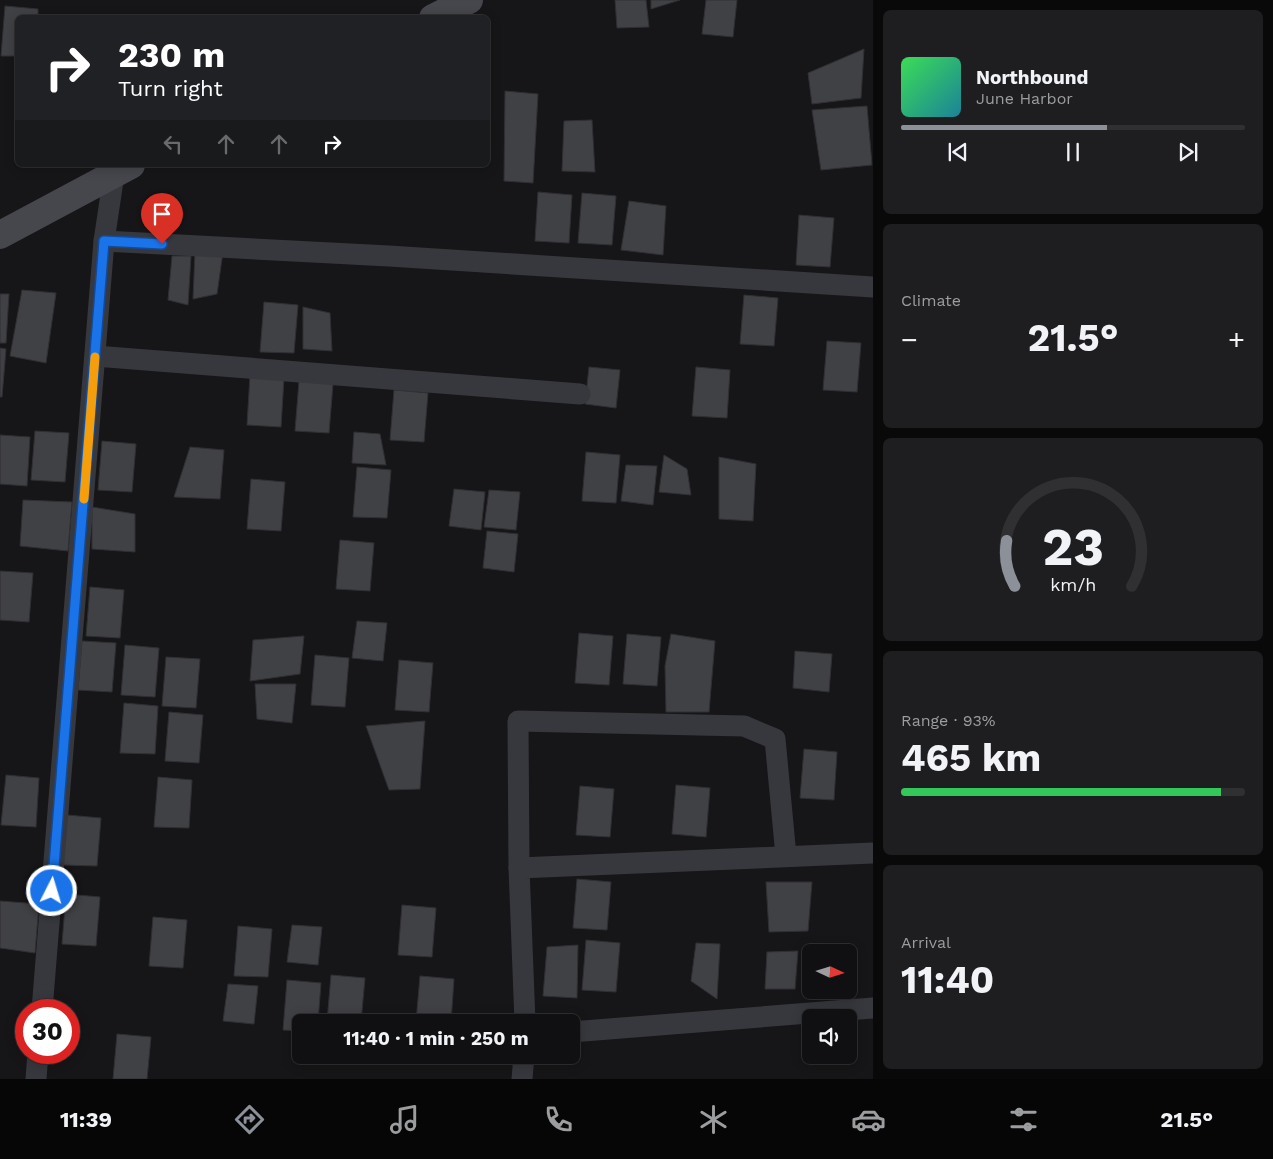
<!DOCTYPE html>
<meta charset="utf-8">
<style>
body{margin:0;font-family:"Work Sans",sans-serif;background:#1e1e20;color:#f1f3f6;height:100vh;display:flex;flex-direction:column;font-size:19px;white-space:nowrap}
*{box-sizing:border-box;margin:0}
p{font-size:16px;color:#9c9d9f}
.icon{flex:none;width:28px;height:28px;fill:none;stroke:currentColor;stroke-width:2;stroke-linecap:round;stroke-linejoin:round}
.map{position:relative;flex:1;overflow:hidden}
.drawer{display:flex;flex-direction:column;gap:10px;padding:10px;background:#09090a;width:400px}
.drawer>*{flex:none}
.hud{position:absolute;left:15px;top:15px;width:475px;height:152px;border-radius:8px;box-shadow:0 2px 12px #0003,0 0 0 1px #303032;background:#202124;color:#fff;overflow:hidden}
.needle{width:32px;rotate:94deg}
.controls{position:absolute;left:802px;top:944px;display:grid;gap:10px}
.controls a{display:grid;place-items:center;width:55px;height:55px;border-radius:8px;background:#101012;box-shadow:0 2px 12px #0003,0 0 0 1px #303032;font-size:25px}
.speed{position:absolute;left:15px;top:999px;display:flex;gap:10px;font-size:25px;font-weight:700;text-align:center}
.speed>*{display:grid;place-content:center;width:65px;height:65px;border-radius:50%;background:#101012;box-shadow:0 2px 12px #0003,0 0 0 1px #303032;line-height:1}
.speed .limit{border:8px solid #d22;background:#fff;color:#111}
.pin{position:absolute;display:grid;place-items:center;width:42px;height:42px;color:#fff;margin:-51px -21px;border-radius:50% 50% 50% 0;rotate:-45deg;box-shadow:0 0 5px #0007}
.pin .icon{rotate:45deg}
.me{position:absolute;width:55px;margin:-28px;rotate:5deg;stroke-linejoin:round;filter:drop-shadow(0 0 4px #0008)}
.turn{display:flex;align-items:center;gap:18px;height:105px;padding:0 20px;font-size:22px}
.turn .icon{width:65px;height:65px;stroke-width:2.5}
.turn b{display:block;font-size:35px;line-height:42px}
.lanes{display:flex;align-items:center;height:48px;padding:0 20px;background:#0003;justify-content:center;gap:25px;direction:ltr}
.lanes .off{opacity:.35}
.big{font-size:38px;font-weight:700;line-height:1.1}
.drawer .tile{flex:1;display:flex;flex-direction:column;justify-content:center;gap:8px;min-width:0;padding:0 18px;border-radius:8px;background:#1e1e20}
.drawer .dial{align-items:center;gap:0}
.dial svg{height:130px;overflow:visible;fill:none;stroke:#303032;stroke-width:7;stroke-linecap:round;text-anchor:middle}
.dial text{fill:#f1f3f6;stroke:none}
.song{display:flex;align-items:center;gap:15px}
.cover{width:60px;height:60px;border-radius:8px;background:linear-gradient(135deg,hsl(130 70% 55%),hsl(190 70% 35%))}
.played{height:5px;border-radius:2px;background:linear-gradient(90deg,#8c9099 60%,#303032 60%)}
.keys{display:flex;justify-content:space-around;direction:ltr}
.heat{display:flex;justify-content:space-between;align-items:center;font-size:28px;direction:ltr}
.charge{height:8px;border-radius:4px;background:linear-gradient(90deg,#34c759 93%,#303032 0)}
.trip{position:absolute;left:292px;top:1014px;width:288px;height:50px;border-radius:8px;background:#101012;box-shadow:0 2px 12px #0003,0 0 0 1px #303032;font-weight:700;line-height:50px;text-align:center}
.dock{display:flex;height:80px;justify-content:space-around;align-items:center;background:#060607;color:#9c9d9f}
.dock .icon{width:35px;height:35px}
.dock .current{color:#8c9099}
.dock b{font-size:22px;color:#f1f3f6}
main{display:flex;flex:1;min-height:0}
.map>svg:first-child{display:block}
.building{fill:#404145;stroke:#303034}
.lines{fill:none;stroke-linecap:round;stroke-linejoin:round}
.street{stroke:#37383d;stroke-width:21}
.secondary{stroke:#45474d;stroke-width:28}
.route-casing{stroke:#114b97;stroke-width:12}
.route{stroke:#1a73e8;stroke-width:9}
.slow{stroke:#f59e0b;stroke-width:9}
</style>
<main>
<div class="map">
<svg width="873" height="1079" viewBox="0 0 873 1079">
<rect width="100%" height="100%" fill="#161618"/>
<!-- building -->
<g class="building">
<path d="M 615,0 L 646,0 L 649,27 L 617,28 Z"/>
<path d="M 651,0 L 680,0 L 651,9 Z"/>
<path d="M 706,0 L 737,0 L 733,37 L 702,34 Z"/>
<path d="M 5,6 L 38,9 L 38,18 L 18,18 L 18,56 L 1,56 Z"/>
<path d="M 864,49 L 861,98 L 812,104 L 808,73 Z"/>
<path d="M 16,86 L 18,86 L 18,127 L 15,128 Z"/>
<path d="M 505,91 L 538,94 L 533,183 L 504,181 Z"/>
<path d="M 867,106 L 872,165 L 821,170 L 812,110 Z"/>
<path d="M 592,120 L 595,172 L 562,171 L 564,121 Z"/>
<path d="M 538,192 L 572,195 L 569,243 L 535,241 Z"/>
<path d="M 582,193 L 616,196 L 612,245 L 578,243 Z"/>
<path d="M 629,201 L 666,206 L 663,255 L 621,250 Z"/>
<path d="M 799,215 L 834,218 L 830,267 L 796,265 Z"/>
<path d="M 195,251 L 223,252 L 217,294 L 193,299 Z"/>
<path d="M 172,256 L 191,256 L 188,305 L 168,300 Z"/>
<path d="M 22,290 L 56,293 L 46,363 L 10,356 Z"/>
<path d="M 0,294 L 9,294 L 6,343 L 0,343 Z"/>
<path d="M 744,295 L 778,298 L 774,346 L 740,344 Z"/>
<path d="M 264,302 L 298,305 L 294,353 L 260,352 Z"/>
<path d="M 303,307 L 330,313 L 332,351 L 303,349 Z"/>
<path d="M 827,341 L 861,343 L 857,392 L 823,390 Z"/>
<path d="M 0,348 L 6,349 L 2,397 L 0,397 Z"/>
<path d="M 589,367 L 620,370 L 616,408 L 585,404 Z"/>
<path d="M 696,367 L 730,370 L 727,418 L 692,416 Z"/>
<path d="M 250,375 L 284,378 L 281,427 L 247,425 Z"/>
<path d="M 299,381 L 333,384 L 329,433 L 295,431 Z"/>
<path d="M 394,390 L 428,393 L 424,442 L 390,440 Z"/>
<path d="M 35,431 L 69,433 L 65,482 L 31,480 Z"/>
<path d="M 354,432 L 380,434 L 386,465 L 352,463 Z"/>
<path d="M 0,435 L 30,437 L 27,486 L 0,484 Z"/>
<path d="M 102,441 L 136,444 L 132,492 L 98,490 Z"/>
<path d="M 190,447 L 224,450 L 220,499 L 174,497 Z"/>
<path d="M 586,452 L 620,455 L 616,503 L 582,501 Z"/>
<path d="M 664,455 L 687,469 L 691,495 L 659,492 Z"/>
<path d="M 719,457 L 756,464 L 753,521 L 719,519 Z"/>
<path d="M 626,465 L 657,466 L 653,505 L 621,501 Z"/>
<path d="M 357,467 L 391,470 L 387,518 L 353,517 Z"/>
<path d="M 251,479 L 285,482 L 281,531 L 247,529 Z"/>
<path d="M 454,489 L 485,492 L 481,530 L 449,526 Z"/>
<path d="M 489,490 L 520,492 L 516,530 L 484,527 Z"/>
<path d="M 23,500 L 72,502 L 68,551 L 20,546 Z"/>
<path d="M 92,507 L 135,514 L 135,552 L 92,549 Z"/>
<path d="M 487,531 L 518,534 L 514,572 L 483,568 Z"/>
<path d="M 340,540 L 374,543 L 370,591 L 336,589 Z"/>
<path d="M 0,571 L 33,573 L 29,622 L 0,620 Z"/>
<path d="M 90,587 L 124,590 L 120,638 L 86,636 Z"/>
<path d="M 357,621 L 387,623 L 383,661 L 352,658 Z"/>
<path d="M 579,633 L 613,636 L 609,685 L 575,683 Z"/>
<path d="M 627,634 L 661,637 L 657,686 L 623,684 Z"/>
<path d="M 671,634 L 715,641 L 709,712 L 666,712 L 665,666 Z"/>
<path d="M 304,636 L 300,674 L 250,681 L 253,640 Z"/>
<path d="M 82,641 L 116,643 L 112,692 L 78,690 Z"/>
<path d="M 125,645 L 159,648 L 155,697 L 121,695 Z"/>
<path d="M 795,651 L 832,654 L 829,692 L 793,688 Z"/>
<path d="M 315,655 L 349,658 L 345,707 L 311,705 Z"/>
<path d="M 166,657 L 200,659 L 196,708 L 162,706 Z"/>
<path d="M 399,660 L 433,663 L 429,712 L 395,710 Z"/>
<path d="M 255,684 L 296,684 L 292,723 L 257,719 Z"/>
<path d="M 124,703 L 158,706 L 155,754 L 120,753 Z"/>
<path d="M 169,712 L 203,715 L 199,763 L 165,761 Z"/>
<path d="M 425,721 L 420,789 L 389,790 L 366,726 Z"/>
<path d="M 804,749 L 837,752 L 834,800 L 800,798 Z"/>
<path d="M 6,775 L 39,778 L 36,827 L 1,825 Z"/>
<path d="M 158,777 L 192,780 L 189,828 L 154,827 Z"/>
<path d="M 676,785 L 710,788 L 706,837 L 672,834 Z"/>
<path d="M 580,786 L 614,789 L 610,837 L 576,835 Z"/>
<path d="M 67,815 L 101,818 L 97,866 L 62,865 Z"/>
<path d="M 577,879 L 611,882 L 607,930 L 573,928 Z"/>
<path d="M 766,882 L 812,882 L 808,931 L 769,932 Z"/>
<path d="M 66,894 L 100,897 L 96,946 L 62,944 Z"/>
<path d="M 0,901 L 39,904 L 35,953 L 0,948 Z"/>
<path d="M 402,905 L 436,908 L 432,957 L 398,955 Z"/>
<path d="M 153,917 L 187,920 L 183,968 L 149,966 Z"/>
<path d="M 292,925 L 322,927 L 318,965 L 287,962 Z"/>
<path d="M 238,926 L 272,929 L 268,977 L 234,976 Z"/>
<path d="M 586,940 L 620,943 L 616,992 L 582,990 Z"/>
<path d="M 696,943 L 720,944 L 717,999 L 691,981 Z"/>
<path d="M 578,945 L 577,998 L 543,996 L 547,947 Z"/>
<path d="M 798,951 L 795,989 L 765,989 L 767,952 Z"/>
<path d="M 331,975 L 365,978 L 361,1022 L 327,1022 Z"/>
<path d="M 420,976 L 454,979 L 451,1022 L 416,1022 Z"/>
<path d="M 287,980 L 321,983 L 318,1022 L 301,1022 L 301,1031 L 283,1030 Z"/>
<path d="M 228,984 L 258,986 L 254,1024 L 223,1021 Z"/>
<path d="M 117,1034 L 151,1037 L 147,1079 L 113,1079 Z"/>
</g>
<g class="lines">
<!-- street -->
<g class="street">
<path d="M 104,241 L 389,256 L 873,287"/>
<path d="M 95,356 L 580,394"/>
<path d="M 519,868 L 518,721 L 744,726 L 775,739 L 786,856"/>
<path d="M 42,1010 L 104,241 L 114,174"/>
<path d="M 525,1022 L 519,868 L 873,853"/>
<path d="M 571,1032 L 873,1008"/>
<path d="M 36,1079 L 38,1052"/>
<path d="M 522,1079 L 524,1055"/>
</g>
<!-- secondary -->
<g class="secondary">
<path d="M 433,18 L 469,0"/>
<path d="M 0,235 L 131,165"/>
</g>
</g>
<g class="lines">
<!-- route casing -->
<g class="route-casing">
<path id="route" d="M 52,891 L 104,241 L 162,244"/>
</g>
<!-- route -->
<use href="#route" class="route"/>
<!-- slow -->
<path class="slow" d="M 84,499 L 95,357"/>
</g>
</svg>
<div class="controls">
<a><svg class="needle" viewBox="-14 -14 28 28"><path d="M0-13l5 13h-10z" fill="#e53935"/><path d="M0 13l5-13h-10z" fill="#9c9d9f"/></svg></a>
<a><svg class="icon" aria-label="sound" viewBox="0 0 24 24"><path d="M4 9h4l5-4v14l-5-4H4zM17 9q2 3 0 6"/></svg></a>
</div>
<div class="speed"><div class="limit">30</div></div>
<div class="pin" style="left:162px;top:244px;background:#d93025"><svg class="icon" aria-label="arrive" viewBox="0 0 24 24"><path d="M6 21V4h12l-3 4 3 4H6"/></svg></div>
<svg class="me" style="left:52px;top:891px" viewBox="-20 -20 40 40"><circle r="17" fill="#1a73e8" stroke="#fff" stroke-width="3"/><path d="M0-11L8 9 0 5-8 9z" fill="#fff"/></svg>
<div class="trip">11:40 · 1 min · 250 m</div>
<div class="hud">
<div class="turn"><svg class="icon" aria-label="right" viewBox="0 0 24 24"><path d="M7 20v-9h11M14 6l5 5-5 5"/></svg><div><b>230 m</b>Turn right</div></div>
<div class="lanes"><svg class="icon off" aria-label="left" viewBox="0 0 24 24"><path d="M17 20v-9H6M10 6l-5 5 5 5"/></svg><svg class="icon off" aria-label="ahead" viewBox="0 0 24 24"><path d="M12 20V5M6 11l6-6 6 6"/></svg><svg class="icon off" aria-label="ahead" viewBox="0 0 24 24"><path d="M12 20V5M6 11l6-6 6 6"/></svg><svg class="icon" aria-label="right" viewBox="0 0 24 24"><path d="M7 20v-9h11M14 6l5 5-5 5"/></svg></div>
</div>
</div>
<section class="drawer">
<div class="tile">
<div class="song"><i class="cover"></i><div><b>Northbound</b><p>June Harbor</p></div></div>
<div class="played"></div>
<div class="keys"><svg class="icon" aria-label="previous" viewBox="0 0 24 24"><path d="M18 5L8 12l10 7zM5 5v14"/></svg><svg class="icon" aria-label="pause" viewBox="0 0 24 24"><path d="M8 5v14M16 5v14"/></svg><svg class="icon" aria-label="next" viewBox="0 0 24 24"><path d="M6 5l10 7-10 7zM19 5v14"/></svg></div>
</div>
<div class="tile"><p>Climate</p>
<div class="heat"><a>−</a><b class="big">21.5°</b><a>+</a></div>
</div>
<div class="tile dial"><svg viewBox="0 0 100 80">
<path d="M14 69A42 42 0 1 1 86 69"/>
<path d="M14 69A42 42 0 0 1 9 41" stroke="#8c9099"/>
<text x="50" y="56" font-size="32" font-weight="700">23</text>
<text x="50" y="72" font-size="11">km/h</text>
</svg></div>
<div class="tile"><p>Range · 93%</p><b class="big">465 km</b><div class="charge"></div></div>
<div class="tile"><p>Arrival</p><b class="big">11:40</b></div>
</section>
</main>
<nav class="dock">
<b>11:39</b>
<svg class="icon current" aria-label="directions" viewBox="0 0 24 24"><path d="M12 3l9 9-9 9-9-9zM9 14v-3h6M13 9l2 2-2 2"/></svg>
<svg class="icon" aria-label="music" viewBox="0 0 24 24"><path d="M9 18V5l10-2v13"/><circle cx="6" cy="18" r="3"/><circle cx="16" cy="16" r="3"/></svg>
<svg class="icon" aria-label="phone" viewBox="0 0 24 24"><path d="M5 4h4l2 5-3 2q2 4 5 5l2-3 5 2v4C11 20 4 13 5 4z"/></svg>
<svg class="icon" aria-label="climate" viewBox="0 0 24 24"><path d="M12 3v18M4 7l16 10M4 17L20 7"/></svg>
<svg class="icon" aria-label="car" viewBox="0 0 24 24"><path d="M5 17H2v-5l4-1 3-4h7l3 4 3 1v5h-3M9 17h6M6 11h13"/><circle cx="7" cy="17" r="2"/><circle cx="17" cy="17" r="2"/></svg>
<svg class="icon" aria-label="filters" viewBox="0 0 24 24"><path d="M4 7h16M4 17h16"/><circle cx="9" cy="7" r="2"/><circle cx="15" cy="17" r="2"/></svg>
<b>21.5°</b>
</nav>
